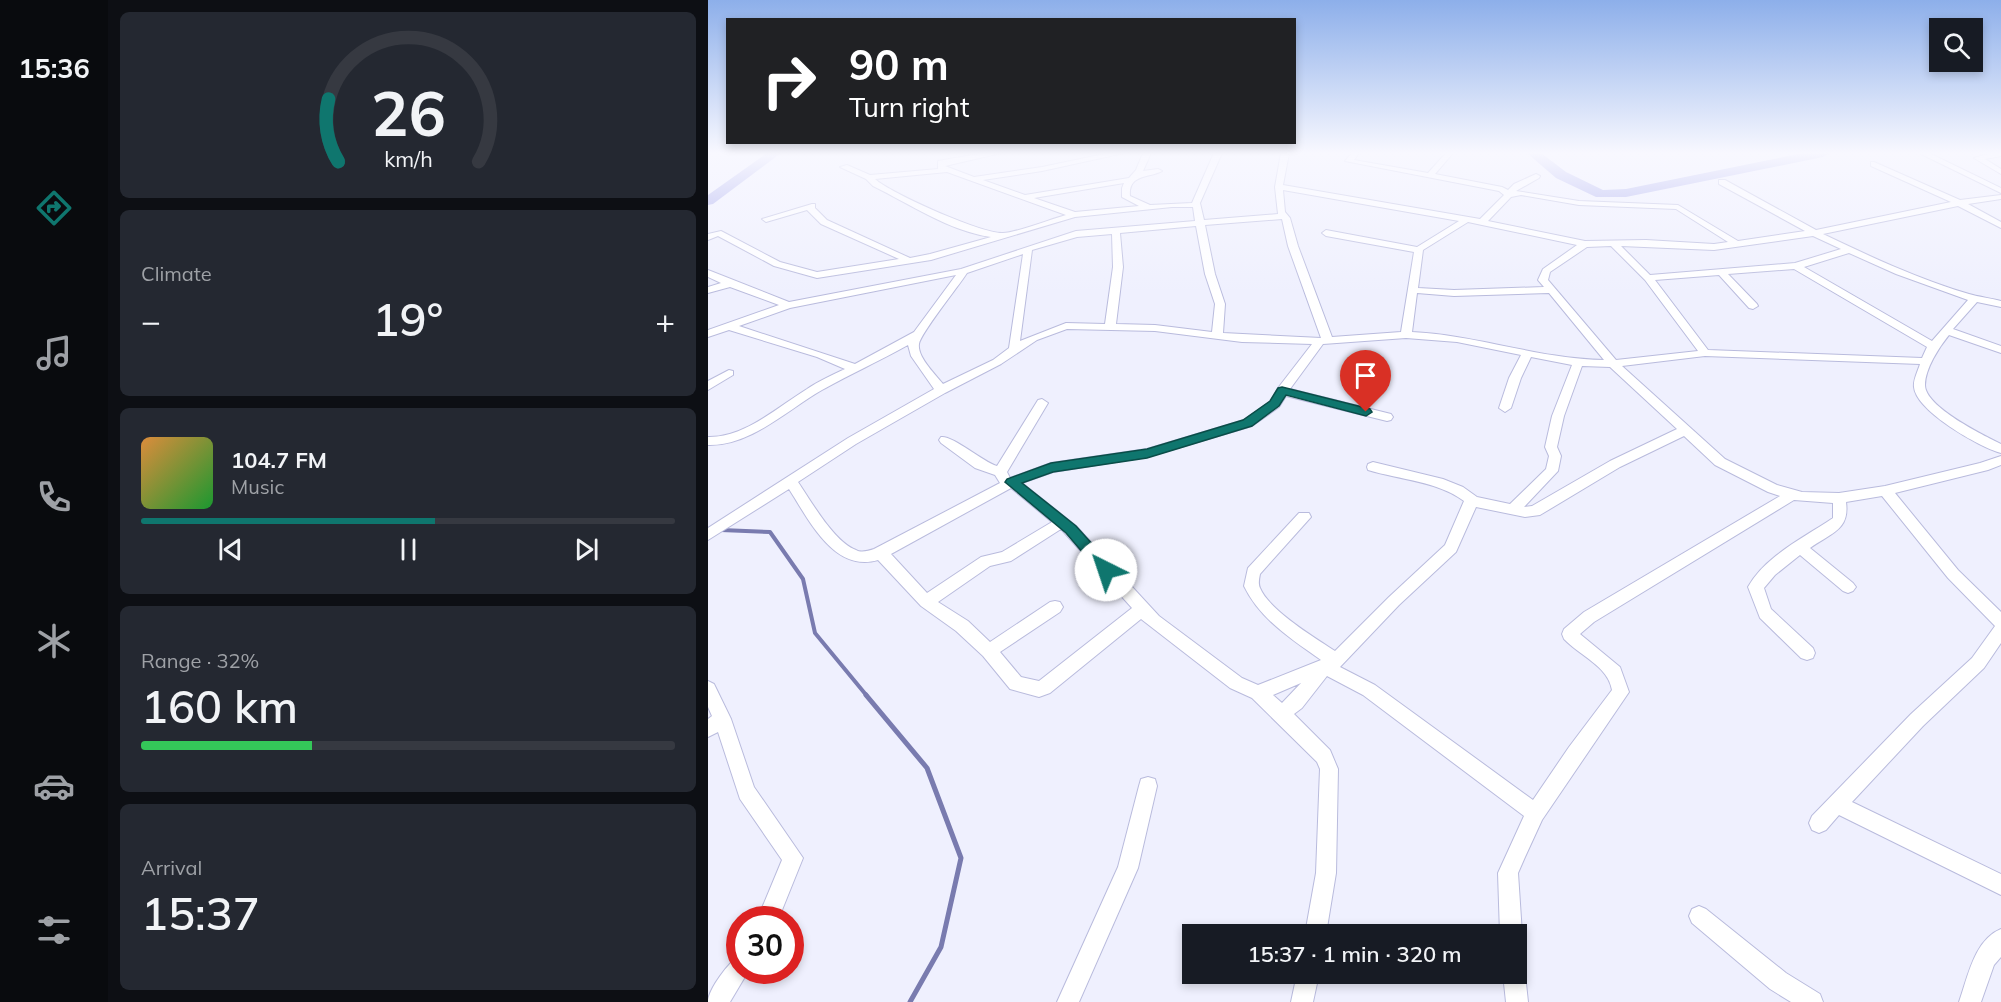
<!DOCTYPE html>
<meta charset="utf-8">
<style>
body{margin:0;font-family:Mulish,sans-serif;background:#242831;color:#f1f3f6;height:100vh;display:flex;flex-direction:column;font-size:22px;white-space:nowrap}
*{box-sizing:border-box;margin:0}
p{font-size:20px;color:#9ea1a6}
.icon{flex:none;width:33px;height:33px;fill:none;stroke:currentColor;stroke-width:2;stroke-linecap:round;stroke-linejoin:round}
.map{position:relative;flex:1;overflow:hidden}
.panel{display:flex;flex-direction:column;gap:12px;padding:12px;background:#0d0f14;width:600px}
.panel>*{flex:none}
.guide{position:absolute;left:18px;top:18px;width:570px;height:126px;border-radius:0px;box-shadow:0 3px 9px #0003;background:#202124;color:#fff;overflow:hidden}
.fabs{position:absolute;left:1221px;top:18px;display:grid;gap:12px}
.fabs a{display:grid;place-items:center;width:54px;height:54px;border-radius:0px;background:#171b24;box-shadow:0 3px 9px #0003;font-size:30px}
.speed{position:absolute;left:18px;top:906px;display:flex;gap:12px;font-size:30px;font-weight:700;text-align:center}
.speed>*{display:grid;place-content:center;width:78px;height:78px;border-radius:50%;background:#171b24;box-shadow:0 3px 9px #0003;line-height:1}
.speed .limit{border:9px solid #d22;background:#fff;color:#111}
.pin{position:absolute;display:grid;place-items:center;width:51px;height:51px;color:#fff;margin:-62px -26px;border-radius:50% 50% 50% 0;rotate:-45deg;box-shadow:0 0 6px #0007}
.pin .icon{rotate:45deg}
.me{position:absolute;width:66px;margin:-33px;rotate:319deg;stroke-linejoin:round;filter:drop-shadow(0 0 4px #0008)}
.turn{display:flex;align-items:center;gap:21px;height:126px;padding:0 24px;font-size:27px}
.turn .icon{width:78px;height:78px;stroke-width:2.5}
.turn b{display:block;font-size:42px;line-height:51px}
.big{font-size:45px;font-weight:600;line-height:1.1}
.panel .card{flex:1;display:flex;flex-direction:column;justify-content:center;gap:9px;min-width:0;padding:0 21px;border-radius:9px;background:#242831}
.panel .dial{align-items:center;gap:0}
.dial svg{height:156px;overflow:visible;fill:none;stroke:#363941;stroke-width:7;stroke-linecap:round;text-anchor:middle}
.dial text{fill:#f1f3f6;stroke:none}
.song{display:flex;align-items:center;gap:18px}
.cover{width:72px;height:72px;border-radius:9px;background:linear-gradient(135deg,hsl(30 70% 55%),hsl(130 70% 35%))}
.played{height:6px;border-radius:3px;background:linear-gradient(90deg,#0f766e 55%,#363941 55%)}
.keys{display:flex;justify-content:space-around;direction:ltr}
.heat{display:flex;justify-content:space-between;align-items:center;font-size:33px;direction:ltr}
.charge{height:9px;border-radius:4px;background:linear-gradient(90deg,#34c759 32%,#363941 0)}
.trip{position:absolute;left:474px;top:924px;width:345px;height:60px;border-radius:0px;background:#171b24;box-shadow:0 3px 9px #0003;font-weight:600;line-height:60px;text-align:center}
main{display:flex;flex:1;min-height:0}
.tabs{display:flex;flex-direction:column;width:108px;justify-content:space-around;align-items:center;background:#090b0e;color:#9ea1a6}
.tabs .icon{width:42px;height:42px}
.tabs .current{color:#0f766e}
.tabs b{font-size:27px;color:#f1f3f6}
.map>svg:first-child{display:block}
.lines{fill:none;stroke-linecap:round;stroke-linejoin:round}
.stream-far1{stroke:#797baf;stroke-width:4}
.stream{stroke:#797baf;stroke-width:5}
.river{fill:#a4a7ec;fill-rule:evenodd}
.street-casing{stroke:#b9bbdd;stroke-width:2}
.street{fill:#fff;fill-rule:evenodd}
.route{fill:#0f766e;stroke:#0a4d48;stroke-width:1.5}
</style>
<main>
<nav class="tabs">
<b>15:36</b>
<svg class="icon current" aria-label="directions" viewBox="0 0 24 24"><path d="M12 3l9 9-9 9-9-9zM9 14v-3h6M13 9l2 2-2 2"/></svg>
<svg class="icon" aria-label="music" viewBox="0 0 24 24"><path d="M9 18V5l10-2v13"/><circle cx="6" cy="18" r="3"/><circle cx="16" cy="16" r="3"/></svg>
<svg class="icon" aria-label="phone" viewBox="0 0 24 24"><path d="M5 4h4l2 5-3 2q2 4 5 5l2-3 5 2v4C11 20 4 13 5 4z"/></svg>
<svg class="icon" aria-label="climate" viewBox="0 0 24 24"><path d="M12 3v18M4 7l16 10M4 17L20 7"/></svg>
<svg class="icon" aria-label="car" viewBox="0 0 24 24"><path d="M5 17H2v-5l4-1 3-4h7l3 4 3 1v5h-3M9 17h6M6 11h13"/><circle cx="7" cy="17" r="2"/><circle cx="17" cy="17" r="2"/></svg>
<svg class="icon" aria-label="filters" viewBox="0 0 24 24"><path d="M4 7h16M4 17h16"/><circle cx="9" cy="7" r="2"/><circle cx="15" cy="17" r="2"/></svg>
</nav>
<section class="panel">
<div class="card dial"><svg viewBox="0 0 100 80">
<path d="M14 69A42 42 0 1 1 86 69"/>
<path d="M14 69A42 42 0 0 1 9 37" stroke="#0f766e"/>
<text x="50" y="56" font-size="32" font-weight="700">26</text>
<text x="50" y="72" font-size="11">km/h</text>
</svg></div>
<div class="card"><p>Climate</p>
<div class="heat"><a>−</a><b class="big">19°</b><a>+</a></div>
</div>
<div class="card">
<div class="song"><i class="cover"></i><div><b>104.7 FM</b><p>Music</p></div></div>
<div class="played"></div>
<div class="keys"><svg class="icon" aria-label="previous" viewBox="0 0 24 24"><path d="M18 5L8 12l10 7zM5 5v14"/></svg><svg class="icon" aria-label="pause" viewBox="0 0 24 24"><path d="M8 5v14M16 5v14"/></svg><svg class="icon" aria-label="next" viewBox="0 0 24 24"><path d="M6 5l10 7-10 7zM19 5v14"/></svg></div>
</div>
<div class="card"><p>Range · 32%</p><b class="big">160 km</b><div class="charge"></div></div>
<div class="card"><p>Arrival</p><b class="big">15:37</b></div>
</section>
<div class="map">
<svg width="1293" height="1002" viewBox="0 0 1293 1002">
<rect width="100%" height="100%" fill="#eff0fe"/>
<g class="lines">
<!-- stream-far1 -->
<path class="stream-far1" d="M 13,530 L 62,532 L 95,579 L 107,633 L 159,696"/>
<!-- stream -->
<path class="stream" d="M 158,695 L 219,768 L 253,858 L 233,947 L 202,1002"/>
<!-- river -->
<g class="river">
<path d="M 59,153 L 73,153 L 5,204 L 0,205 L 0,195 Z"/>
<path d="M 819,153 L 833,153 L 858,172 L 895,190 L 918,189 L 1095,153 L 1121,153 L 1115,157 L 918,197 L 888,197 L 848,178 Z"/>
</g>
<!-- street casing -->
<g class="street-casing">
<g id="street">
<path d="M 276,153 L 293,153 L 237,166 L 266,177 L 334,167 L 401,153 L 416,153 L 334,171 L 275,180 L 317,195 L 421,178 L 428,170 L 435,153 L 443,153 L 435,171 L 450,169 L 454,171 C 441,178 420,174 422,196 L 442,205 L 484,203 L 506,153 L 514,153 L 492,203 L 496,220 L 570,214 L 567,187 L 573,153 L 581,153 L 575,185 L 772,219 L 796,195 L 791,191 L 637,161 L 644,153 L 651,153 L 646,160 L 720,173 L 738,153 L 745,153 L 727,174 L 794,187 L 800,190 L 806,184 L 828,174 L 832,176 L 831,178 L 808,191 L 871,201 L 970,205 L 1030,241 L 1097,231 L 1011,184 L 1011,180 L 1017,180 L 1108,230 L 1243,202 L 1163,166 L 1163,162 L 1166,162 L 1252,200 L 1293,195 L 1293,199 L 1260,204 L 1293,222 L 1293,228 L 1250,206 L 1115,234 C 1161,256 1210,279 1261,294 C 1271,297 1282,298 1293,301 L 1293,307 L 1269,302 L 1245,329 L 1293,346 L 1293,353 L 1241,335 C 1231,347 1217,369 1217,385 C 1217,407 1275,435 1293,444 L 1293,453 C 1271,447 1208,411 1206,387 C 1205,380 1210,371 1212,364 L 997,356 L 914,366 L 1017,459 L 1069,485 L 1094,492 L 1131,493 L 1177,486 L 1272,463 L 1293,456 L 1293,465 L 1280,470 L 1187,493 L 1250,570 L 1293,612 L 1293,643 L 1276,668 L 1215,726 L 1144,802 L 1293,874 L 1293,895 L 1131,815 L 1118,830 L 1111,833 L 1104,830 L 1101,823 L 1104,816 L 1203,714 L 1264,658 L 1287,626 L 1240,578 L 1174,496 L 1138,502 C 1142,530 1123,533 1102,548 L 1145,583 L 1148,587 L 1145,591 L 1140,593 L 1135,591 L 1092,555 L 1067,575 L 1056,588 L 1063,609 L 1105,648 L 1107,653 L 1105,658 L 1099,660 L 1093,658 L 1052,618 L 1040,587 C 1057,556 1097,537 1125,518 L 1125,503 L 1086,500 L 886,622 L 872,634 L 912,667 L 921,692 L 834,820 L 817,857 L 810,873 L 814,934 L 808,942 L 808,934 L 792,934 L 790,873 L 816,816 L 655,695 L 619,676 L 594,708 L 586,714 L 622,750 L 630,769 L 628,873 L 618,934 L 597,934 L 608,873 L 612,769 L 609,762 L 544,698 L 522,688 L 433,619 L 342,693 L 331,697 L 302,689 L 275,656 L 248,631 L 213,606 L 170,560 C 126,573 101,520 81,489 L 0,540 L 0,528 L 140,438 L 226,389 L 203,356 L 200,345 C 172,361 142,374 114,390 C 79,410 43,446 0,445 L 0,437 C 36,438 70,407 99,389 C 111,381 124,375 137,369 L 109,357 L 21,330 L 0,337 L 0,330 L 71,305 L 22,287 L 0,293 L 0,287 L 13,283 L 0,277 L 0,270 L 81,302 L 253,269 L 368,231 L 487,221 L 485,207 L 464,207 L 367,217 L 223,260 L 109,278 L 66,266 L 10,236 L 0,240 L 0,234 L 13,231 L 72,262 L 109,272 L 191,259 L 113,224 L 99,210 L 58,222 L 54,219 L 104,204 L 107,204 L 107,208 L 119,220 L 202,258 L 222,254 L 283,237 C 241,231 202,204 165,186 L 158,179 L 132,167 L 139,165 L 162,175 L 230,169 L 230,161 ZM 239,172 L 358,215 C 343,219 308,233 295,233 C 274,234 182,193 167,179 ZM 416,183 L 414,188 L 414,197 L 431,206 L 367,212 L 326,198 ZM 575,190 L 751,221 L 709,247 L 618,230 L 614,233 L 618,236 L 706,252 L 693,332 L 624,337 L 590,246 L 582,218 L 577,212 ZM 813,195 L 871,205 L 968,209 L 1020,242 L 1006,244 L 938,240 L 877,241 L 780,221 L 803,197 ZM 574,219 L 580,246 L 613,338 L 515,333 L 517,304 L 507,274 L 497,225 ZM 760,222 L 774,225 L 869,245 L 835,269 L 830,280 L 836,287 L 746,290 L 710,288 L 715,250 ZM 488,226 L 497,274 L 507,304 L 504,332 L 447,325 L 408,324 L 415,267 L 412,233 ZM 404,234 L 405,267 L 397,324 L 358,323 L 312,341 L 324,250 L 369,237 ZM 1105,236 L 1133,249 L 1087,263 L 942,275 L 913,246 L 1006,250 ZM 903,246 L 937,280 L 990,351 L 908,360 L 840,280 L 842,272 L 879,247 ZM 1141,253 L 1188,274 L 1260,300 L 1224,341 L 1096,267 ZM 315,254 L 301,348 L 285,360 L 235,384 C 228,375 209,357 211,344 C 212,334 250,287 259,273 ZM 1086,269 L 1219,347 L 1214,358 L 1000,350 L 947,280 L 1011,275 L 1041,308 L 1045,309 L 1050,306 L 1049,304 L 1020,274 ZM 248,275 L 206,332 L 147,364 L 31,326 L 82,308 ZM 709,293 L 746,296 L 841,293 L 896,360 C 831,359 769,335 704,332 ZM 359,329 L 447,331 L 534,342 L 604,344 L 570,388 L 563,401 L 536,420 L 439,449 L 343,463 L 302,478 L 299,472 L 340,403 L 334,399 L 330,400 L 289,466 C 274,461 244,435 233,437 L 231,440 L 233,443 L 267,468 L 287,475 L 292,483 L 166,549 C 160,551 153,553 148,550 C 126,542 103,501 90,482 L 148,444 L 237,393 L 293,364 L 329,340 ZM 698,338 L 749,342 L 813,355 L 801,378 L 791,408 L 797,412 L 803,408 L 813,378 L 823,357 L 864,365 L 844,416 L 837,447 L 841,456 L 838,469 L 802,504 L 769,497 L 755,487 L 735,479 L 665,462 L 660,464 L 659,467 L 660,470 C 693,480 729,481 756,501 L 737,545 L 681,597 L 627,651 C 607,638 561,610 552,588 C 550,584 551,579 552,574 L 603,517 L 601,513 L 591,513 L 540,568 L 536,586 C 552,619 583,639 613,660 L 550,685 L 534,678 L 451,616 L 368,526 L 314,483 L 345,472 L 439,457 L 544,426 L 571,407 L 578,396 L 679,421 L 683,420 L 685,417 L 683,414 L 582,389 L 615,344 ZM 874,366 L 902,367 L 969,429 L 902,461 L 824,506 L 816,507 L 850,471 L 853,456 L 849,447 L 856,416 ZM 976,436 L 1007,465 L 1060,492 L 1072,496 L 876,612 L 856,629 L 854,634 L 856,639 C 872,656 900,666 904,690 L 861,747 L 825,800 L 667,685 L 632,667 L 691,605 L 748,552 L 768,507 L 817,517 L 832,515 L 912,467 ZM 303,488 L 344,522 L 294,552 L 273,557 L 219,593 L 183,554 ZM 353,529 L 424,608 L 331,681 L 313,677 L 292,652 L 352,612 L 355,607 L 352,602 L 347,601 L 342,602 L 282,642 L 260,621 L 230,602 L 282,566 L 303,561 ZM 593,683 L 574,703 L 565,695 Z"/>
<path d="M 1211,153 L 1221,153 L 1293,188 L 1293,193 Z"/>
<path d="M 1284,153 L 1293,153 L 1293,156 L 1277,159 L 1293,169 L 1293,174 L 1266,158 Z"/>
<path d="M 21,370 L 25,371 L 25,375 L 0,390 L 0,381 Z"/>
<path d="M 0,681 L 6,684 L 23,719 L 46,787 L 95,858 L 70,920 L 49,920 L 74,860 L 32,799 L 10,732 L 0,737 L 0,719 L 4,716 L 0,707 Z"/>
<path d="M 440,777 L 447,779 L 449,786 L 430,868 L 371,1002 L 349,1002 L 410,867 L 431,786 L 433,779 Z"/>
<path d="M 991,906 L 998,909 L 1078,973 L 1112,994 L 1115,1002 L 1083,1002 L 1062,989 L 984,923 L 981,916 L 984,909 Z"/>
<path d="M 1293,929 L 1293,957 L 1286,965 L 1273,1002 L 1251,1002 C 1260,977 1266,940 1293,929 Z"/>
<path d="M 32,956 L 32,970 L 41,970 L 22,1002 L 0,1002 C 0,990 21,961 32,956 Z"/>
<path d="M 808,964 L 814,966 L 817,974 L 820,1002 L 798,1002 L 795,974 L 808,974 Z"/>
<path d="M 589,974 L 611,974 L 605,1002 L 583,1002 Z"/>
</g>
</g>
<!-- street -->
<use href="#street" class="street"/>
</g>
<!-- sky -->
<linearGradient id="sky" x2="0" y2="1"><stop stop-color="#8dafea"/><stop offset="0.52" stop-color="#f8f8ff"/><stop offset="1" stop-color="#f8f8ff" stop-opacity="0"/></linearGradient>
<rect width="1293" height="294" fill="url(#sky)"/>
<!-- route -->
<path class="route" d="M 574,387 L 662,409 L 664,412 L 658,416 L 578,395 L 571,406 L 544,426 L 439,458 L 345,472 L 314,483 L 368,526 L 404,566 L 406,570 L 404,574 L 393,574 L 358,533 L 297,482 L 299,479 L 343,463 L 439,449 L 535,420 L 562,401 L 570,388 Z"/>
</svg>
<div class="fabs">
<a><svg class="icon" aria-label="search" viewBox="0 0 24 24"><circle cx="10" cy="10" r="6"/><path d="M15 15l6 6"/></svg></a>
</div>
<div class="speed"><div class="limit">30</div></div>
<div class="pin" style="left:658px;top:412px;background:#d93025"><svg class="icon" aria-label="arrive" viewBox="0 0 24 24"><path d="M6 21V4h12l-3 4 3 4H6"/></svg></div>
<svg class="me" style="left:398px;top:570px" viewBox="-20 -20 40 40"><circle r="19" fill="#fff"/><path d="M0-13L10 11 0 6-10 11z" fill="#0f766e"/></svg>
<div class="trip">15:37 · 1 min · 320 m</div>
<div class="guide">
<div class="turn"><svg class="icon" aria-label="right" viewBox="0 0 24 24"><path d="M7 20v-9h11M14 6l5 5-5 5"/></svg><div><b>90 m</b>Turn right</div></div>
</div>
</div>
</main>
